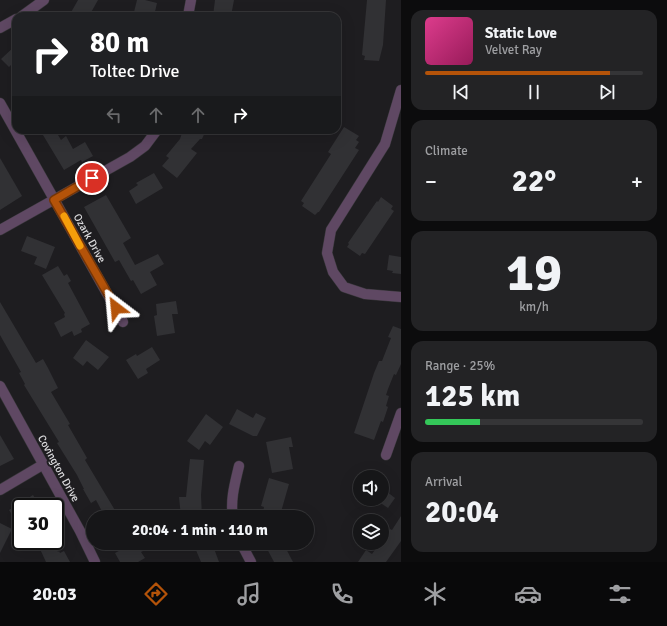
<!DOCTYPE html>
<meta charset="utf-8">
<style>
body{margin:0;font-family:Signika,sans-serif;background:#232325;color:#f1f3f6;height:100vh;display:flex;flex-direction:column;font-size:15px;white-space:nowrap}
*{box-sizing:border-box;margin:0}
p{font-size:13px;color:#9e9fa2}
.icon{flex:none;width:22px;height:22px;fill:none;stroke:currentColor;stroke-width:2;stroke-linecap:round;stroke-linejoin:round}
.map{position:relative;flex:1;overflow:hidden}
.panel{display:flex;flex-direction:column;gap:10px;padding:10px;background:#0c0c0d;width:266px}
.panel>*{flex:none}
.banner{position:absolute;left:12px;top:12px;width:329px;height:122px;border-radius:12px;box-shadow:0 4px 16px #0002,0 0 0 1px #353537;background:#202124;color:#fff;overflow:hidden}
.tools{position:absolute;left:353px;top:470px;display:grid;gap:8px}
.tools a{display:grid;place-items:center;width:36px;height:36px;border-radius:50%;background:#161618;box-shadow:0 4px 16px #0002,0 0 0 1px #353537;font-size:20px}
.speed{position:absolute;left:12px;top:498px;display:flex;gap:8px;font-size:20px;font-weight:700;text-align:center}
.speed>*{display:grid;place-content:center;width:52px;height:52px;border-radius:50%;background:#161618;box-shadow:0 4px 16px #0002,0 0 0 1px #353537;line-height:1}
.speed .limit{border:2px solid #111;border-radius:6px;background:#fff;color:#111}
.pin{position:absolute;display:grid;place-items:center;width:34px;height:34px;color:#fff;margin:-17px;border:2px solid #fff;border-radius:50%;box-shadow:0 1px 4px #0007}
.me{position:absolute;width:44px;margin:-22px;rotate:331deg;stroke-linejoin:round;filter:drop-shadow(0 0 3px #0008)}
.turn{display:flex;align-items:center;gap:14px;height:84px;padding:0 12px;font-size:18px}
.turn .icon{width:52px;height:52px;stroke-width:2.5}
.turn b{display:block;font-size:28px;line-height:34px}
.lanes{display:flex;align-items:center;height:38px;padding:0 12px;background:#0003;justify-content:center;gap:20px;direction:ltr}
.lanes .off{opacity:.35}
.big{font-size:30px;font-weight:800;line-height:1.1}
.panel .tile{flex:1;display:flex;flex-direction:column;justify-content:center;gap:6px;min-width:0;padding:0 14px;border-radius:12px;background:#232325}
.panel .dial{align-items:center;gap:0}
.dial b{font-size:52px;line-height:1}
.song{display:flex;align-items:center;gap:12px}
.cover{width:48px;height:48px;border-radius:6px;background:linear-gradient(135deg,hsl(330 70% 55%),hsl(330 70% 35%))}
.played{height:4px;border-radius:2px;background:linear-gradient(90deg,#b45309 85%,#353537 85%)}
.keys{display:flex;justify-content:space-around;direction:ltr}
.heat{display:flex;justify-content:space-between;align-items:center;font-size:22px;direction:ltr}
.charge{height:6px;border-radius:3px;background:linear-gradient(90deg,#34c759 25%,#353537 0)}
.trip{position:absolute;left:86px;top:510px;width:228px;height:40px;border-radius:20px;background:#161618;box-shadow:0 4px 16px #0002,0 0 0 1px #353537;font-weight:800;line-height:40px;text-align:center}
.dock{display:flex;height:64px;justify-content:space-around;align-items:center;background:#09090a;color:#9e9fa2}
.dock .icon{width:28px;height:28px}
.dock .selected{color:#b45309}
.dock b{font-size:18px;color:#f1f3f6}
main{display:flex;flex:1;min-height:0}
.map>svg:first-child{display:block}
.building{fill:#313134}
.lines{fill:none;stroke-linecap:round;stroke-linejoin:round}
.minor-casing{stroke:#38373a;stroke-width:11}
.minor{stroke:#5f4863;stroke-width:10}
.route-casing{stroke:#753606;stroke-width:10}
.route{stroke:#b45309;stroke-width:7}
.slow{stroke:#f59e0b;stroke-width:7}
.labels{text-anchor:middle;stroke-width:4;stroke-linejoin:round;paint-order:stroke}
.street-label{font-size:11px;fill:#dadadc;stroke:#1e1d20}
</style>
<main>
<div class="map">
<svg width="401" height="562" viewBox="0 0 401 562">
<rect width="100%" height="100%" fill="#1e1d20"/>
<!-- building -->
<g class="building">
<path d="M 78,0 L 98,0 L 89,16 L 69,16 Z"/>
<path d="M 137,0 L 145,0 L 157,3 L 154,16 L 133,16 Z"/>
<path d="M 215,0 L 234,0 L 231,16 L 213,16 Z"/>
<path d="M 367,0 L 386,0 L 383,45 L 379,61 L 364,60 L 365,56 L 362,55 Z"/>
<path d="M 16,45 L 16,71 L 11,65 L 9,67 L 1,59 Z"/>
<path d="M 344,127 L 359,136 L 356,140 L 359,142 L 355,148 L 359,150 L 319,212 L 318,212 L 315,215 L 302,206 L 304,203 L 301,201 L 331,154 L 328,152 Z"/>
<path d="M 40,130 L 55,130 L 61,140 L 66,136 L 73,149 L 85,142 L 93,156 L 82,162 L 81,160 L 64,170 Z"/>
<path d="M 183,130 L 206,130 L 202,139 L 200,139 L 191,149 L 197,153 L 177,178 L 162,166 L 169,158 L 166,156 L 180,139 Z"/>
<path d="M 0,158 L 22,196 L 0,210 Z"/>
<path d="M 154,173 L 163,188 L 136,204 L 129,191 L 138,185 L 136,183 Z"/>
<path d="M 106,195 L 131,238 L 123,243 L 135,265 L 158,254 L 164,264 L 150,272 L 157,285 L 141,294 L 133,280 L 131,281 L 119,260 L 115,262 L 84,207 Z"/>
<path d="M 381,197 L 393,206 L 391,209 L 394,211 L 365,254 L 362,253 L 360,256 L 347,247 L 349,244 L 348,243 L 377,201 L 378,202 Z"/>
<path d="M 27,236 L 55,247 L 46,269 L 34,264 L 37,257 L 21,251 Z"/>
<path d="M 389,255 L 401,257 L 401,274 L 392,273 L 393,271 L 387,270 Z"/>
<path d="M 58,266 L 64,276 L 67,274 L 71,281 L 68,283 L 90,324 L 81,329 L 82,332 L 74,336 L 72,331 L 61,337 L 54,323 L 65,317 L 64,314 L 65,313 L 42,275 Z"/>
<path d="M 176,301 L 178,314 L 172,314 L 175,333 L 157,336 L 154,316 L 157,315 L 156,304 Z"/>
<path d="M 0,302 L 36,363 L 43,359 L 48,368 L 58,388 L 51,392 L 70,424 L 68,425 L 87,458 L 85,460 L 119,517 L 105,517 L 96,500 L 91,503 L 83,489 L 84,489 L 77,475 L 57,443 L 59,442 L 24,385 L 25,384 L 19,373 L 21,372 L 0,335 Z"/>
<path d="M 393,326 L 401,329 L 401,364 L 396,375 L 394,374 L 388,389 L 386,395 L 389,396 L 386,406 L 388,407 L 383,422 L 381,421 L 374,440 L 354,433 L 374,373 L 379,361 L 382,361 L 391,338 L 388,337 Z"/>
<path d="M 86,340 L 109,357 L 98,370 L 87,361 L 83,366 L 73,358 Z"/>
<path d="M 152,347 L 160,360 L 146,369 L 148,373 L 138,379 L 126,360 L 136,354 L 137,356 Z"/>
<path d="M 237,409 L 253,418 L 256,413 L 266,418 L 257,436 L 253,436 L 229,424 Z"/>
<path d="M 206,414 L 223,427 L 210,445 L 205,441 L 199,450 L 187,441 Z"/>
<path d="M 0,435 L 14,459 L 0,466 Z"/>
<path d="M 291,437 L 293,447 L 289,447 L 293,469 L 272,473 L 266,442 Z"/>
<path d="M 190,459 L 204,460 L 201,495 L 202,517 L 181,517 L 179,497 L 186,497 Z"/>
<path d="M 269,478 L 289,484 L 281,512 L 279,512 L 278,517 L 262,517 L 264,507 L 261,506 Z"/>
<path d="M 382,488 L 395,498 L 388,508 L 382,504 Z"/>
<path d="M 33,495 L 40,507 L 21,507 L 21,529 L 9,510 Z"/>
<path d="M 401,516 L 401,541 L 386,562 L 358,562 L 366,550 L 372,554 L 380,543 L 382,543 L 382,540 L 390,529 L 392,530 Z"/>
<path d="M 0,523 L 12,529 L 0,553 Z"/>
<path d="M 53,542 L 58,552 L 59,551 L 60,553 L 64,551 L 70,562 L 46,562 L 40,549 Z"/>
<path d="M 134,543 L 144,543 L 147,549 L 141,552 L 145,558 L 138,562 L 120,562 L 115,553 Z"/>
<path d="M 193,543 L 212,543 L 219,562 L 201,562 Z"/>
<path d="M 264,543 L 283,543 L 293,562 L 274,562 Z"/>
</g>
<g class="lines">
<!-- minor casing -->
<g class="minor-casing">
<g id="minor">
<path d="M 22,16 L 44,0"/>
<path d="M 188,16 L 191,0"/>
<path d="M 0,28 L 16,19"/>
<path d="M 401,90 L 385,144 L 331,230 L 327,253 L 333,272 L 344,287 L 365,294 L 401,297"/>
<path d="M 0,103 L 123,322"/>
<path d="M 0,230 L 130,157 L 145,146 L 157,130"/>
<path d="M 0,386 L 80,531 L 95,562"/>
<path d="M 386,455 L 401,413"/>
<path d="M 0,490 L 44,464"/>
<path d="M 233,517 C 230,500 235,483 239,466"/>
<path d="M 241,543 L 251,562"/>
</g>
</g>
<!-- minor -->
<use href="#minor" class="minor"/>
</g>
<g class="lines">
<!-- route casing -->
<g class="route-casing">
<path id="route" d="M 92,178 L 54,200 L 116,308"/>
</g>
<!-- route -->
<use href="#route" class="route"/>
<!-- slow -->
<path class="slow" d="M 64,216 L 80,246"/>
</g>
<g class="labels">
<!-- street labels -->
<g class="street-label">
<text transform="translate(90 238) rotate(61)" y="4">Ozark Drive</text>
<text transform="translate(59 468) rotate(61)" y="4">Covington Drive</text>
</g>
</g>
</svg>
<div class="tools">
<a><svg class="icon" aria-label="sound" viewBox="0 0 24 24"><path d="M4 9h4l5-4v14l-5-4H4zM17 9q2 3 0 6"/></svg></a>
<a><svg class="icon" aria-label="layers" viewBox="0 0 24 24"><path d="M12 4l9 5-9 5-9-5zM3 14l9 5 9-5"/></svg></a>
</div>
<div class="speed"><div class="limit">30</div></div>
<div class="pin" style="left:92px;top:178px;background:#d93025"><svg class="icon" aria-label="arrive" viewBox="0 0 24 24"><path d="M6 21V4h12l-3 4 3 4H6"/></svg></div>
<svg class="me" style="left:116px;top:308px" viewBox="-20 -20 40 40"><path d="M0-17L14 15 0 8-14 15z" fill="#b45309" stroke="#fff" stroke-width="4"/></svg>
<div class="trip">20:04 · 1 min · 110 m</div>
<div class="banner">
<div class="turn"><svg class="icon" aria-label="right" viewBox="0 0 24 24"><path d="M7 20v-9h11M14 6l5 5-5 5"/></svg><div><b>80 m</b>Toltec Drive</div></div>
<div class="lanes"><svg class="icon off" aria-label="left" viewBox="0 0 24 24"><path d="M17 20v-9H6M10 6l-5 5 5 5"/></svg><svg class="icon off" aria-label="ahead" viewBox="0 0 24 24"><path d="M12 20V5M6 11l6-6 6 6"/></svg><svg class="icon off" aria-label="ahead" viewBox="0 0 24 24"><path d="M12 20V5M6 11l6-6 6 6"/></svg><svg class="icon" aria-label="right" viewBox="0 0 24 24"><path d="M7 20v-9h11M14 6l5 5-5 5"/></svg></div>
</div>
</div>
<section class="panel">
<div class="tile">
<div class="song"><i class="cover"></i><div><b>Static Love</b><p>Velvet Ray</p></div></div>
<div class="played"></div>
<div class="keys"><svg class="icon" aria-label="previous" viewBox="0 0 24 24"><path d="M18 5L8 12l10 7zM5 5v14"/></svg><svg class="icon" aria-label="pause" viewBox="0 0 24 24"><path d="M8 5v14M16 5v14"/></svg><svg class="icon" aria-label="next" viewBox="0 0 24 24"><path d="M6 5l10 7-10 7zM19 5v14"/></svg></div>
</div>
<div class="tile"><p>Climate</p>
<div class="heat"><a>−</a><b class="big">22°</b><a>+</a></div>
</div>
<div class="tile dial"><b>19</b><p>km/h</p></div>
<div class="tile"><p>Range · 25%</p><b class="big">125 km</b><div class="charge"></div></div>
<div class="tile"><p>Arrival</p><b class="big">20:04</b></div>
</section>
</main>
<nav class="dock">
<b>20:03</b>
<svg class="icon selected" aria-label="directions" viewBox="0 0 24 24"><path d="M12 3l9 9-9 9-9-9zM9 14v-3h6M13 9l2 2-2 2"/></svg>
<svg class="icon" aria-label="music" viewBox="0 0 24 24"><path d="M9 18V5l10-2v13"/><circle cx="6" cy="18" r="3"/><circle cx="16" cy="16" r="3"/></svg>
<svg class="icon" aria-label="phone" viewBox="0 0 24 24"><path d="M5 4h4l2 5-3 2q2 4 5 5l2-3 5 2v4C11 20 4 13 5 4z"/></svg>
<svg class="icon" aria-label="climate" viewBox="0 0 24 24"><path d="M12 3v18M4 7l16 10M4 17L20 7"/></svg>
<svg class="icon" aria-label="car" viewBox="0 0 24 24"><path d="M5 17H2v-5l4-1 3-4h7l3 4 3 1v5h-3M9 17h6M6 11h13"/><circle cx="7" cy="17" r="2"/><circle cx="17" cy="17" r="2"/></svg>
<svg class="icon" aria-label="filters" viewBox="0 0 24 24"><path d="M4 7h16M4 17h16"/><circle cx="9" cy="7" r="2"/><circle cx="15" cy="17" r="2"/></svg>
</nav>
